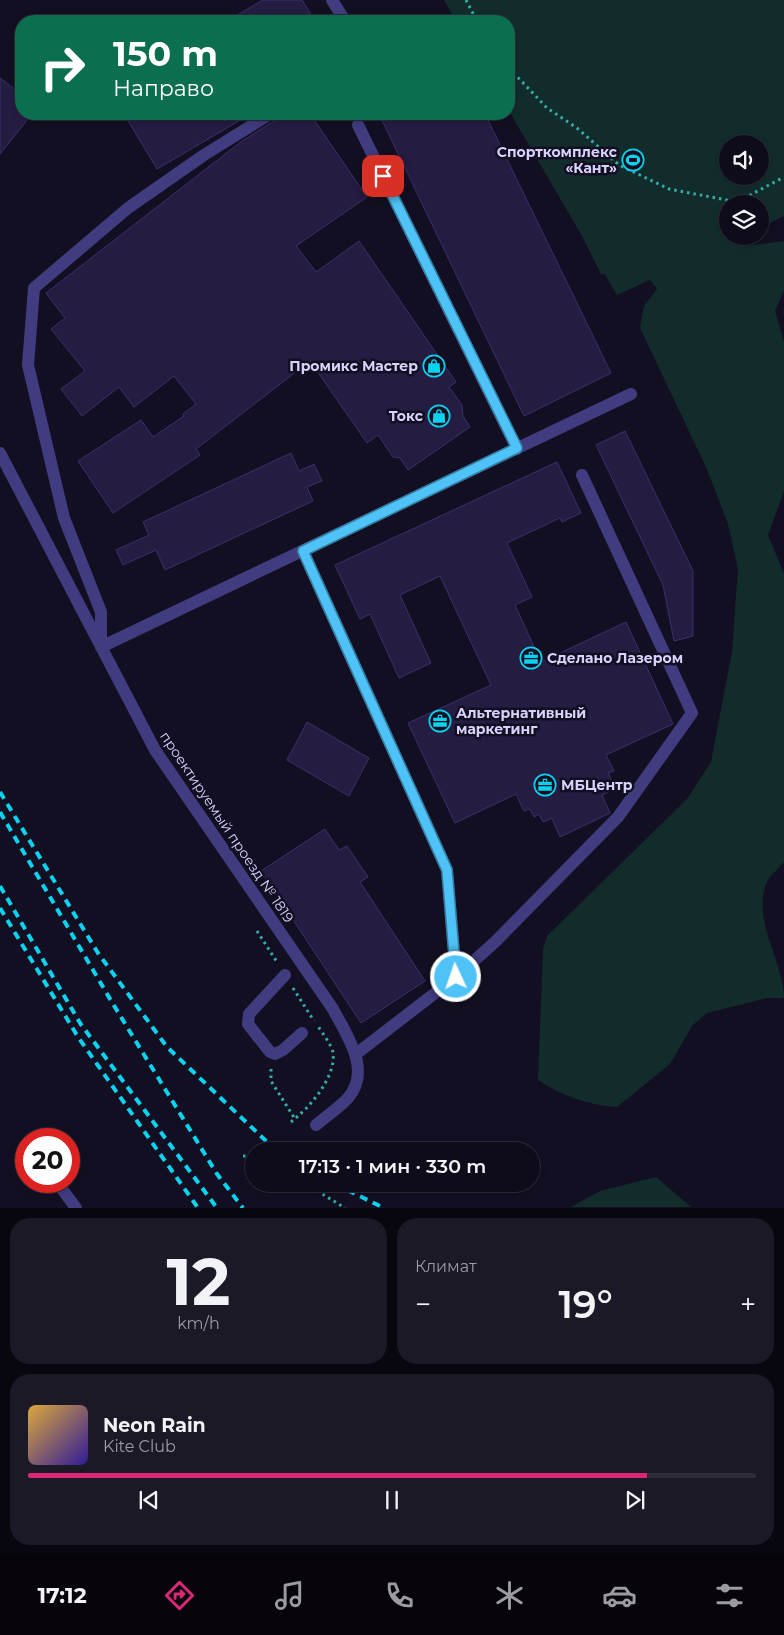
<!DOCTYPE html>
<html lang="ru">
<meta charset="utf-8">
<style>
body{margin:0;font-family:Montserrat,sans-serif;background:#1c1927;color:#f1f3f6;height:100vh;display:flex;flex-direction:column;font-size:19px;white-space:nowrap}
*{box-sizing:border-box;margin:0}
p{font-size:16px;color:#9b9ba2}
.icon{flex:none;width:28px;height:28px;fill:none;stroke:currentColor;stroke-width:2;stroke-linecap:round;stroke-linejoin:round}
.map{position:relative;height:1208px;overflow:hidden}
.panel{display:flex;flex-direction:column;gap:10px;padding:10px;background:#08060e;flex:1}
.panel>*{flex:none}
.guide{position:absolute;left:15px;top:15px;width:500px;height:105px;border-radius:20px;box-shadow:0 2px 8px #0003,0 0 0 1px #2e2b39;background:#0b6e4f;color:#fff;overflow:hidden}
.tools{position:absolute;left:719px;top:135px;display:grid;gap:10px}
.tools a{display:grid;place-items:center;width:50px;height:50px;border-radius:50%;background:#0e0b1a;box-shadow:0 2px 8px #0003,0 0 0 1px #2e2b39;font-size:25px}
.speed{position:absolute;left:15px;top:1128px;display:flex;gap:10px;font-size:25px;font-weight:700;text-align:center}
.speed>*{display:grid;place-content:center;width:65px;height:65px;border-radius:50%;background:#0e0b1a;box-shadow:0 2px 8px #0003,0 0 0 1px #2e2b39;line-height:1}
.speed .limit{border:8px solid #d22;background:#fff;color:#111}
.pin{position:absolute;display:grid;place-items:center;width:42px;height:42px;color:#fff;margin:-21px;border-radius:10px;box-shadow:0 2px 8px #0006}
.me{position:absolute;width:55px;margin:-28px;rotate:357deg;stroke-linejoin:round;filter:drop-shadow(0 0 4px #0008)}
.turn{display:flex;align-items:center;gap:18px;height:105px;padding:0 15px;font-size:22px}
.turn .icon{width:65px;height:65px;stroke-width:2.5}
.turn b{display:block;font-size:35px;line-height:42px}
.big{font-size:38px;font-weight:600;line-height:1.1}
.panel .widget{flex:1;display:flex;flex-direction:column;justify-content:center;gap:8px;min-width:0;padding:0 18px;border-radius:20px;background:#1c1927}
.panel .dial{align-items:center;gap:0}
.dial b{font-size:65px;line-height:1}
.song{display:flex;align-items:center;gap:15px}
.cover{width:60px;height:60px;border-radius:8px;background:linear-gradient(135deg,hsl(40 70% 55%),hsl(250 70% 35%))}
.played{height:5px;border-radius:2px;background:linear-gradient(90deg,#db2777 85%,#2e2b39 85%)}
.keys{display:flex;justify-content:space-around;direction:ltr}
.heat{display:flex;justify-content:space-between;align-items:center;font-size:28px;direction:ltr}
.panel .tiles{flex:1;display:grid;gap:10px;grid-template-columns:1fr 1fr}
.widget:last-child{grid-column:span 2}
.trip{position:absolute;left:245px;top:1142px;width:295px;height:50px;border-radius:25px;background:#0e0b1a;box-shadow:0 2px 8px #0003,0 0 0 1px #2e2b39;font-weight:600;line-height:50px;text-align:center}
.dock{display:flex;height:80px;justify-content:space-around;align-items:center;background:#06040a;color:#9b9ba2}
.dock .icon{width:35px;height:35px}
.dock .current{color:#db2777}
.dock b{font-size:22px;color:#f1f3f6}
.map>svg:first-child{display:block}
.green{fill:#122c2c;fill-rule:evenodd}
.building{fill:#251c42;stroke:#3d2f6d}
.lines{fill:none;stroke-linecap:round;stroke-linejoin:round}
.path{stroke:#34afab;stroke-width:3;stroke-dasharray:2.5 4;stroke-linecap:butt}
.minor{stroke:#413c7f;stroke-width:12}
.rail{stroke:#0bd2ef;stroke-width:4;stroke-dasharray:8 6;stroke-linecap:butt}
.route-casing{stroke:#337fa1;stroke-width:12}
.route{stroke:#4fc3f7;stroke-width:9}
.labels{text-anchor:middle;stroke-width:5;stroke-linejoin:round;paint-order:stroke}
.poi-label{font-size:14px;font-weight:bold;fill:#d8d2fd;stroke:#130f22;text-anchor:end}
.street-label{font-size:14px;fill:#d8d2fd;stroke:#130f22}
</style>
<div class="map">
<svg width="784" height="1208" viewBox="0 0 784 1208">
<rect width="100%" height="100%" fill="#130f22"/>
<!-- green -->
<g class="green">
<path d="M 444,0 L 784,0 L 784,216 L 760,228 L 760,204 L 728,204 L 728,236 L 742,236 L 735,240 L 746,246 L 784,241 L 784,290 L 775,311 L 784,342 L 784,491 L 768,535 L 784,574 L 784,862 C 779,868 772,874 768,880 C 749,915 784,962 784,998 L 767,998 L 707,1013 L 692,1026 L 670,1064 L 617,1107 C 588,1105 562,1096 538,1080 L 543,950 L 547,936 L 687,799 L 711,762 L 732,652 L 738,569 L 728,524 L 706,467 L 640,328 L 644,306 L 657,289 L 650,280 L 617,295 L 605,274 L 601,274 L 582,236 L 509,111 L 509,21 L 456,21 ZM 728,144 L 760,144 L 760,176 L 728,176 Z"/>
<path d="M 656,1177 L 691,1207 L 571,1207 L 600,1191 Z"/>
</g>
<!-- building -->
<g class="building">
<path d="M 263,0 L 302,0 L 315,21 L 227,21 Z"/>
<path d="M 0,78 L 21,94 L 21,114 L 32,114 L 0,154 Z"/>
<path d="M 124,114 L 255,114 L 250,117 L 249,115 L 157,169 Z"/>
<path d="M 278,114 L 310,114 L 367,197 L 296,246 L 316,272 L 359,241 L 456,382 L 449,387 L 462,405 L 463,416 L 470,427 L 408,470 L 400,458 L 393,457 L 378,435 L 367,443 L 310,361 L 196,449 L 200,455 L 113,513 L 78,461 L 141,420 L 153,437 L 184,416 L 183,414 L 196,404 L 174,376 L 134,407 L 119,387 L 82,416 L 61,389 L 85,371 L 51,329 L 65,318 L 46,293 L 242,141 L 274,121 Z"/>
<path d="M 379,114 L 485,114 L 611,373 L 524,416 Z"/>
<path d="M 625,431 L 693,571 L 693,636 L 674,641 L 663,585 L 596,445 Z"/>
<path d="M 291,453 L 299,471 L 314,464 L 322,481 L 307,487 L 313,501 L 165,570 L 156,550 L 123,565 L 116,550 L 149,535 L 143,522 Z"/>
<path d="M 557,462 L 581,513 L 562,522 L 560,518 L 507,543 L 532,597 L 515,605 L 541,662 L 626,622 L 673,724 L 606,755 L 614,771 L 608,773 L 612,781 L 607,784 L 610,791 L 602,795 L 610,813 L 560,837 L 552,818 L 543,822 L 539,814 L 534,817 L 530,809 L 524,811 L 516,794 L 455,823 L 408,723 L 491,685 L 440,576 L 400,595 L 431,663 L 399,678 L 370,614 L 360,619 L 335,565 Z"/>
<path d="M 307,722 L 369,758 L 349,796 L 287,760 Z"/>
<path d="M 325,829 L 339,850 L 347,846 L 368,877 L 360,882 L 425,981 L 361,1023 L 261,871 Z"/>
</g>
<g class="lines">
<!-- path -->
<g class="path">
<path d="M 466,0 L 477,21"/>
<path d="M 509,68 L 547,108 L 577,128 L 619,165 L 669,189 L 737,202 L 784,177"/>
<path d="M 257,931 L 277,962"/>
<path d="M 293,988 L 314,1021"/>
<path d="M 271,1069 L 271,1081 L 295,1119"/>
<path d="M 291,1122 C 309,1108 336,1078 333,1053 C 332,1045 322,1033 318,1026"/>
<path d="M 243,1156 L 254,1156"/>
<path d="M 306,1184 L 345,1208"/>
</g>
<!-- minor -->
<g class="minor">
<path d="M 332,0 L 345,21"/>
<path d="M 270,114 L 204,155 L 128,208 L 34,288 L 28,365 L 64,518 L 101,612 L 101,647 L 631,394"/>
<path d="M 358,125 L 517,449"/>
<path d="M 0,453 L 155,750 L 333,1009 C 347,1036 372,1070 348,1098 C 339,1108 326,1116 316,1125"/>
<path d="M 303,551 L 447,870 L 456,977"/>
<path d="M 285,975 L 249,1014 L 248,1024 L 270,1052 L 275,1054 L 283,1050 L 302,1033"/>
<path d="M 356,1054 L 456,977 L 495,942 L 618,817 L 692,713 L 582,475"/>
<path d="M 56,1181 L 76,1208"/>
</g>
<!-- rail -->
<g class="rail">
<path d="M 0,792 L 98,953 L 167,1047 L 265,1140 L 280,1151"/>
<path d="M 0,812 L 113,1004 L 217,1174 L 243,1208"/>
<path d="M 0,886 L 80,1023 L 217,1208"/>
<path d="M 0,908 L 78,1037 L 198,1208"/>
<path d="M 335,1184 L 384,1208"/>
</g>
</g>
<g class="lines">
<!-- route casing -->
<g class="route-casing">
<path id="route" d="M 383,176 L 517,448 L 303,551 L 447,870 L 456,977"/>
</g>
<!-- route -->
<use href="#route" class="route"/>
</g>
<!-- icons -->
<defs>
<g id="stadium-ring" transform="scale(1.125)"><circle r="9.5" fill="#130f22" stroke="#0bd2ef" stroke-width="1.5"/><path d="M0-5a6.5 5 0 1 0 0 10a6.5 5 0 1 0 0-10ZM-3.5-1.8h7v3.6h-7Z" fill="#0bd2ef"/></g>
<g id="shop-ring" transform="scale(1.125)"><circle r="9.5" fill="#130f22" stroke="#0bd2ef" stroke-width="1.5"/><path d="M-5-2.5h2.3a2.7 3.5 0 0 1 5.4 0H5L5.5 6h-11ZM-1.5-2.5h3a1.5 2.3 0 0 0-3 0Z" fill="#0bd2ef"/></g>
<g id="office-ring" transform="scale(1.125)"><circle r="9.5" fill="#130f22" stroke="#0bd2ef" stroke-width="1.5"/><path d="M-6-3h4V-5.5h4V-3h4V5H-6ZM-1-4.5V-3h2v-1.5ZM-6 0V1H6V0Z" fill="#0bd2ef"/></g>
</defs>
<g fill-rule="evenodd">
<use href="#stadium-ring" x="633" y="160"/>
<use href="#shop-ring" x="434" y="366"/>
<use href="#shop-ring" x="439" y="416"/>
<use href="#office-ring" x="531" y="658"/>
<use href="#office-ring" x="440" y="721"/>
<use href="#office-ring" x="545" y="785"/>
</g>
<g class="labels">
<!-- poi labels -->
<g class="poi-label">
<text x="617" y="157">Спорткомплекс<tspan x="617" dy="16">«Кант»</tspan></text>
<text x="418" y="371">Промикс Мастер</text>
<text x="423" y="421">Токс</text>
<text x="547" y="663" text-anchor="start">Сделано Лазером</text>
<text x="456" y="718" text-anchor="start">Альтернативный<tspan x="456" dy="16">маркетинг</tspan></text>
<text x="561" y="790" text-anchor="start">МБЦентр</text>
</g>
<!-- street labels -->
<g class="street-label">
<text transform="translate(227 827) rotate(56)" y="5">проектируемый проезд № 1819</text>
</g>
</g>
</svg>
<div class="tools">
<a><svg class="icon" aria-label="sound" viewBox="0 0 24 24"><path d="M4 9h4l5-4v14l-5-4H4zM17 9q2 3 0 6"/></svg></a>
<a><svg class="icon" aria-label="layers" viewBox="0 0 24 24"><path d="M12 4l9 5-9 5-9-5zM3 14l9 5 9-5"/></svg></a>
</div>
<div class="speed"><div class="limit">20</div></div>
<div class="pin" style="left:383px;top:176px;background:#d93025"><svg class="icon" aria-label="arrive" viewBox="0 0 24 24"><path d="M6 21V4h12l-3 4 3 4H6"/></svg></div>
<svg class="me" style="left:456px;top:977px" viewBox="-20 -20 40 40"><circle r="17" fill="#4fc3f7" stroke="#fff" stroke-width="3"/><path d="M0-11L8 9 0 5-8 9z" fill="#fff"/></svg>
<div class="trip">17:13 · 1 мин · 330 m</div>
<div class="guide">
<div class="turn"><svg class="icon" aria-label="right" viewBox="0 0 24 24"><path d="M7 20v-9h11M14 6l5 5-5 5"/></svg><div><b>150 m</b>Направо</div></div>
</div>
</div>
<section class="panel">
<div class="tiles">
<div class="widget dial"><b>12</b><p>km/h</p></div>
<div class="widget"><p>Климат</p>
<div class="heat"><a>−</a><b class="big">19°</b><a>+</a></div>
</div>
<div class="widget">
<div class="song"><i class="cover"></i><div><b>Neon Rain</b><p>Kite Club</p></div></div>
<div class="played"></div>
<div class="keys"><svg class="icon" aria-label="previous" viewBox="0 0 24 24"><path d="M18 5L8 12l10 7zM5 5v14"/></svg><svg class="icon" aria-label="pause" viewBox="0 0 24 24"><path d="M8 5v14M16 5v14"/></svg><svg class="icon" aria-label="next" viewBox="0 0 24 24"><path d="M6 5l10 7-10 7zM19 5v14"/></svg></div>
</div>
</div>
</section>
<nav class="dock">
<b>17:12</b>
<svg class="icon current" aria-label="directions" viewBox="0 0 24 24"><path d="M12 3l9 9-9 9-9-9zM9 14v-3h6M13 9l2 2-2 2"/></svg>
<svg class="icon" aria-label="music" viewBox="0 0 24 24"><path d="M9 18V5l10-2v13"/><circle cx="6" cy="18" r="3"/><circle cx="16" cy="16" r="3"/></svg>
<svg class="icon" aria-label="phone" viewBox="0 0 24 24"><path d="M5 4h4l2 5-3 2q2 4 5 5l2-3 5 2v4C11 20 4 13 5 4z"/></svg>
<svg class="icon" aria-label="climate" viewBox="0 0 24 24"><path d="M12 3v18M4 7l16 10M4 17L20 7"/></svg>
<svg class="icon" aria-label="car" viewBox="0 0 24 24"><path d="M5 17H2v-5l4-1 3-4h7l3 4 3 1v5h-3M9 17h6M6 11h13"/><circle cx="7" cy="17" r="2"/><circle cx="17" cy="17" r="2"/></svg>
<svg class="icon" aria-label="filters" viewBox="0 0 24 24"><path d="M4 7h16M4 17h16"/><circle cx="9" cy="7" r="2"/><circle cx="15" cy="17" r="2"/></svg>
</nav>
